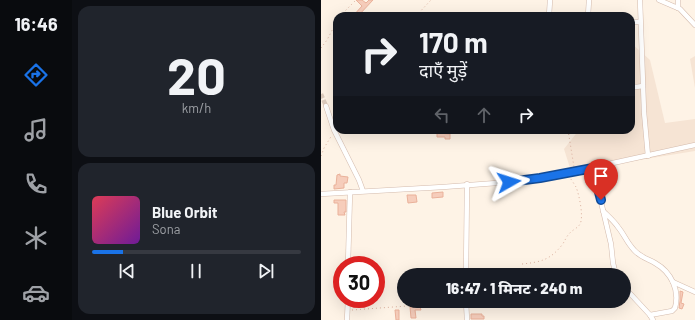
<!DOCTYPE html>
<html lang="hi">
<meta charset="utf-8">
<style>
body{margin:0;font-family:Barlow,"Noto Sans Devanagari",sans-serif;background:#20242c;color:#f1f3f6;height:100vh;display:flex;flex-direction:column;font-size:15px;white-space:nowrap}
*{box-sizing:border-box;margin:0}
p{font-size:13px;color:#9ea1a6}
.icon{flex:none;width:22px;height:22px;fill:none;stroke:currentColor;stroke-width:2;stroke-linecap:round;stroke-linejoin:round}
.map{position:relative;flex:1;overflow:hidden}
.sheet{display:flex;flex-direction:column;gap:6px;padding:6px;background:#0d0f14;width:249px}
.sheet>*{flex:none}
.top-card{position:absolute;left:12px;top:12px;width:302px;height:122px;border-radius:12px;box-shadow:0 4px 16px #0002;background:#171b24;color:#f1f3f6;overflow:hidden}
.speed{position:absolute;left:12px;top:256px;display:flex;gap:8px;font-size:20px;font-weight:700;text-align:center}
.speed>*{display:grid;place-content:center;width:52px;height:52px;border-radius:50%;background:#171b24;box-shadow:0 4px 16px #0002;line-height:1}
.speed .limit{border:6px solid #d22;background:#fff;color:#111}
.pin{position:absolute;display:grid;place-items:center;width:34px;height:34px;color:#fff;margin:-41px -17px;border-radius:50% 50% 50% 0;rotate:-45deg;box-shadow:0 0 4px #0007}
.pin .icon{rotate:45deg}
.me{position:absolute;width:44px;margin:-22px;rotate:84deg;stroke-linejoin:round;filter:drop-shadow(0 0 3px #0008)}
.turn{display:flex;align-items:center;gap:14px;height:84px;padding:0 20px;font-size:18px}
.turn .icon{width:52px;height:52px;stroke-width:2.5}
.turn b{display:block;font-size:28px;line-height:34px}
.lanes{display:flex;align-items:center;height:38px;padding:0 20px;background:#0003;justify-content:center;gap:20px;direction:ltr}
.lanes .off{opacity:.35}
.sheet .card{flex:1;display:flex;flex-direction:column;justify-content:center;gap:6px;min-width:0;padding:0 14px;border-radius:12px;background:#20242c}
.sheet .dial{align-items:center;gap:0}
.dial b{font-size:52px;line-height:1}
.song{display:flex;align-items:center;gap:12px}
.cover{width:48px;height:48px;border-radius:6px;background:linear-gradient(135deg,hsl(350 70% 55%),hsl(280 70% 35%))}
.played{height:4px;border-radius:2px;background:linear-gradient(90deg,#1a73e8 15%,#363941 15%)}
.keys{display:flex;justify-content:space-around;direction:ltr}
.trip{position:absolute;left:76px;top:268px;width:234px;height:40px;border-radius:20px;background:#171b24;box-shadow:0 4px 16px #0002;font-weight:800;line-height:40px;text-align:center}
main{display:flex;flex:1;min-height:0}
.dock{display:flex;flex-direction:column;width:72px;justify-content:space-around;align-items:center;background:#090b0e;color:#9ea1a6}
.dock .icon{width:28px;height:28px}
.dock .on{color:#1a73e8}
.dock b{font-size:18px;color:#f1f3f6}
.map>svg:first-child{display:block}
.residential{fill:#f6e4d4}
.building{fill:#f6cdbb;stroke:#eab19a}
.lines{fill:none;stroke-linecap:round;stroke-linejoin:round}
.minor-tunnel{stroke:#ddccbe;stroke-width:4.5;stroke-dasharray:4.5 2;stroke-linecap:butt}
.minor-casing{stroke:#d4bbad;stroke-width:5.5}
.path{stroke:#dbb09e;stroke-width:1;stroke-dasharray:1 3;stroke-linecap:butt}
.minor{stroke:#fff;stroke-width:4.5}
.route-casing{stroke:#114b97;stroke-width:10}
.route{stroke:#1a73e8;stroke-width:7}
</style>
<main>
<nav class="dock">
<b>16:46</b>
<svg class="icon on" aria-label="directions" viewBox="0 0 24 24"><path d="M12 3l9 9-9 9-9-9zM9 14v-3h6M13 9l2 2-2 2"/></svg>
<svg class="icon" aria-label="music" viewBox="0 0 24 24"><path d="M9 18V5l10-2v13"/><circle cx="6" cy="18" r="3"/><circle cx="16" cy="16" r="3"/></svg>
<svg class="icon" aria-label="phone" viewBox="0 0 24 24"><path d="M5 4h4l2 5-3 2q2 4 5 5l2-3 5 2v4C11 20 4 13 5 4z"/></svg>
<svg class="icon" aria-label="climate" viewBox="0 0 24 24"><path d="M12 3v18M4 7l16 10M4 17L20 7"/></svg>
<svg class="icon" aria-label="car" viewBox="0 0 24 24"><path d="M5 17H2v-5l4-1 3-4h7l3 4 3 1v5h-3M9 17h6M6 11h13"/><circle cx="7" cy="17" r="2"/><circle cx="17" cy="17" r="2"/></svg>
</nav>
<section class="sheet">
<div class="card dial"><b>20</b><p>km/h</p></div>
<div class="card">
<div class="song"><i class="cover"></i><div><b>Blue Orbit</b><p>Sona</p></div></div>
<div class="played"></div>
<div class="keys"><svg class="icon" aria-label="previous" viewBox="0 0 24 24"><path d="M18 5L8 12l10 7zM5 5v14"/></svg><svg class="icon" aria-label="pause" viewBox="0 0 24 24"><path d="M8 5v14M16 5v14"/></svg><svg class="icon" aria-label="next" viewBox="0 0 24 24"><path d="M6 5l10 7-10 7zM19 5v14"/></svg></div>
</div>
</section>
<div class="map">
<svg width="374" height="320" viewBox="0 0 374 320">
<rect width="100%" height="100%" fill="#fef3e6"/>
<!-- residential -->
<g class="residential">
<path d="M 310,43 L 329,60 L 344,123 L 374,119 L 374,151 L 250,171 L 243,149 L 258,130 L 310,130 Z"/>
<path d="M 374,56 L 374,88 L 369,59 Z"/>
</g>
<!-- building -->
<g class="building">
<path d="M 35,0 L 41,0 L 45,3 L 48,0 L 52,0 L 37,16 L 32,16 L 41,6 Z"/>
<path d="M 116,133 L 129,134 L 129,139 L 124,139 L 124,137 L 116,137 Z"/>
<path d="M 19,174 L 19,176 L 27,177 L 26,183 L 23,183 L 23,188 L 13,189 L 13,185 L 15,185 L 16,175 Z"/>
<path d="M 122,192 L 122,197 L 111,198 L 111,193 Z"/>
<path d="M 86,195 L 95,195 L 96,202 L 87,203 Z"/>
<path d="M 13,200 L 25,200 L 25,212 L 23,212 L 24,215 L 17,215 L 17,203 L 13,203 Z"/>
<path d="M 359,291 L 362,292 L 360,303 L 363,304 L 361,309 L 358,308 L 359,301 Z"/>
<path d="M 89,307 L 99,307 L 100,310 L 94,310 L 95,318 L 90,318 Z"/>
<path d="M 74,310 L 78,310 L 78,320 L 75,320 Z"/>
<path d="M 150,314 L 161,314 L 161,316 L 163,316 L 163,319 L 150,319 Z"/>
</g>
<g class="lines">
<!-- minor-tunnel -->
<path class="minor-tunnel" d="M 0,94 L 5,106"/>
<!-- minor casing -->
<g class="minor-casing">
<g id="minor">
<path d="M 319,0 L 323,112 L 327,156"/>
<path d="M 338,0 L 359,9 L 374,25"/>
<path d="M 357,8 L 357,0"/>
<path d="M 228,16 L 229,0"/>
<path d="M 267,16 L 268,0"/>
<path d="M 310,22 L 319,22"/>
<path d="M 310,86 L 315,87 L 322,86"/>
<path d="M 5,106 L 13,130 L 38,180 L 42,191"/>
<path d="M 272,168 L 290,244 L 292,263 L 295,275"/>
<path d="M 0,194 L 122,187 L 203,181 L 251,172 L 374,145"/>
<path d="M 282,211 C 287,216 293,221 297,227 C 303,234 306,243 313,250 C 319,257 327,259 334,263 C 350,272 359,290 354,308 L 351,311 L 329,315"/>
<path d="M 27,265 L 29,192"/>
<path d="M 145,275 L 146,184"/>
<path d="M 352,282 L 374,292"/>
<path d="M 303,287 L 329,315 L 332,320"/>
<path d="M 145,301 L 146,320"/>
<path d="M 26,320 L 27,299"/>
</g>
</g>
<!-- path -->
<g class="path">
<path d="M 19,16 L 35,0"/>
<path d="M 95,16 L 110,0"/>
<path d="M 0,48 L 6,40 L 16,21"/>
<path d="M 247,130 L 253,167"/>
<path d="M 0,156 L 3,148 L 11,135"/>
<path d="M 201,264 C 220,262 229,260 241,245 C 244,241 245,237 248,234 C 251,230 257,228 259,224 C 263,217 258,194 255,187 C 253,184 251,180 248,177"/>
<path d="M 31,310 L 141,302"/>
</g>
<!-- minor -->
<use href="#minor" class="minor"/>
</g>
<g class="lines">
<!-- route casing -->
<g class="route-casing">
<path id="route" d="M 188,182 L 219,178 L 272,168 L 280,200"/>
</g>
<!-- route -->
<use href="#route" class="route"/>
</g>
</svg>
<div class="speed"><div class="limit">30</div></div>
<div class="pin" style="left:280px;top:200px;background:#d93025"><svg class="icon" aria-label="arrive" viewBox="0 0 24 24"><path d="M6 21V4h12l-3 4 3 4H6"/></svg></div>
<svg class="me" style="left:188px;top:182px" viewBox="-20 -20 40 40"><path d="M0-17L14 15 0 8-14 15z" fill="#1a73e8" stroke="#fff" stroke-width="4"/></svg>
<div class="trip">16:47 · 1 मिनट · 240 m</div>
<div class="top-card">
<div class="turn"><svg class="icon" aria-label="right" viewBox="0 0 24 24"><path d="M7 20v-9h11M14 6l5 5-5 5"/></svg><div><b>170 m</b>दाएँ मुड़ें</div></div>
<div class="lanes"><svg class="icon off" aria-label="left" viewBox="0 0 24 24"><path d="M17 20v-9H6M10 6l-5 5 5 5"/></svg><svg class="icon off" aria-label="ahead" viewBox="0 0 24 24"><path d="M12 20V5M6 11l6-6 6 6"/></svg><svg class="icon" aria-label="right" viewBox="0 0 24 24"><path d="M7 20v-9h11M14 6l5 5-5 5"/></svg></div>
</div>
</div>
</main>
